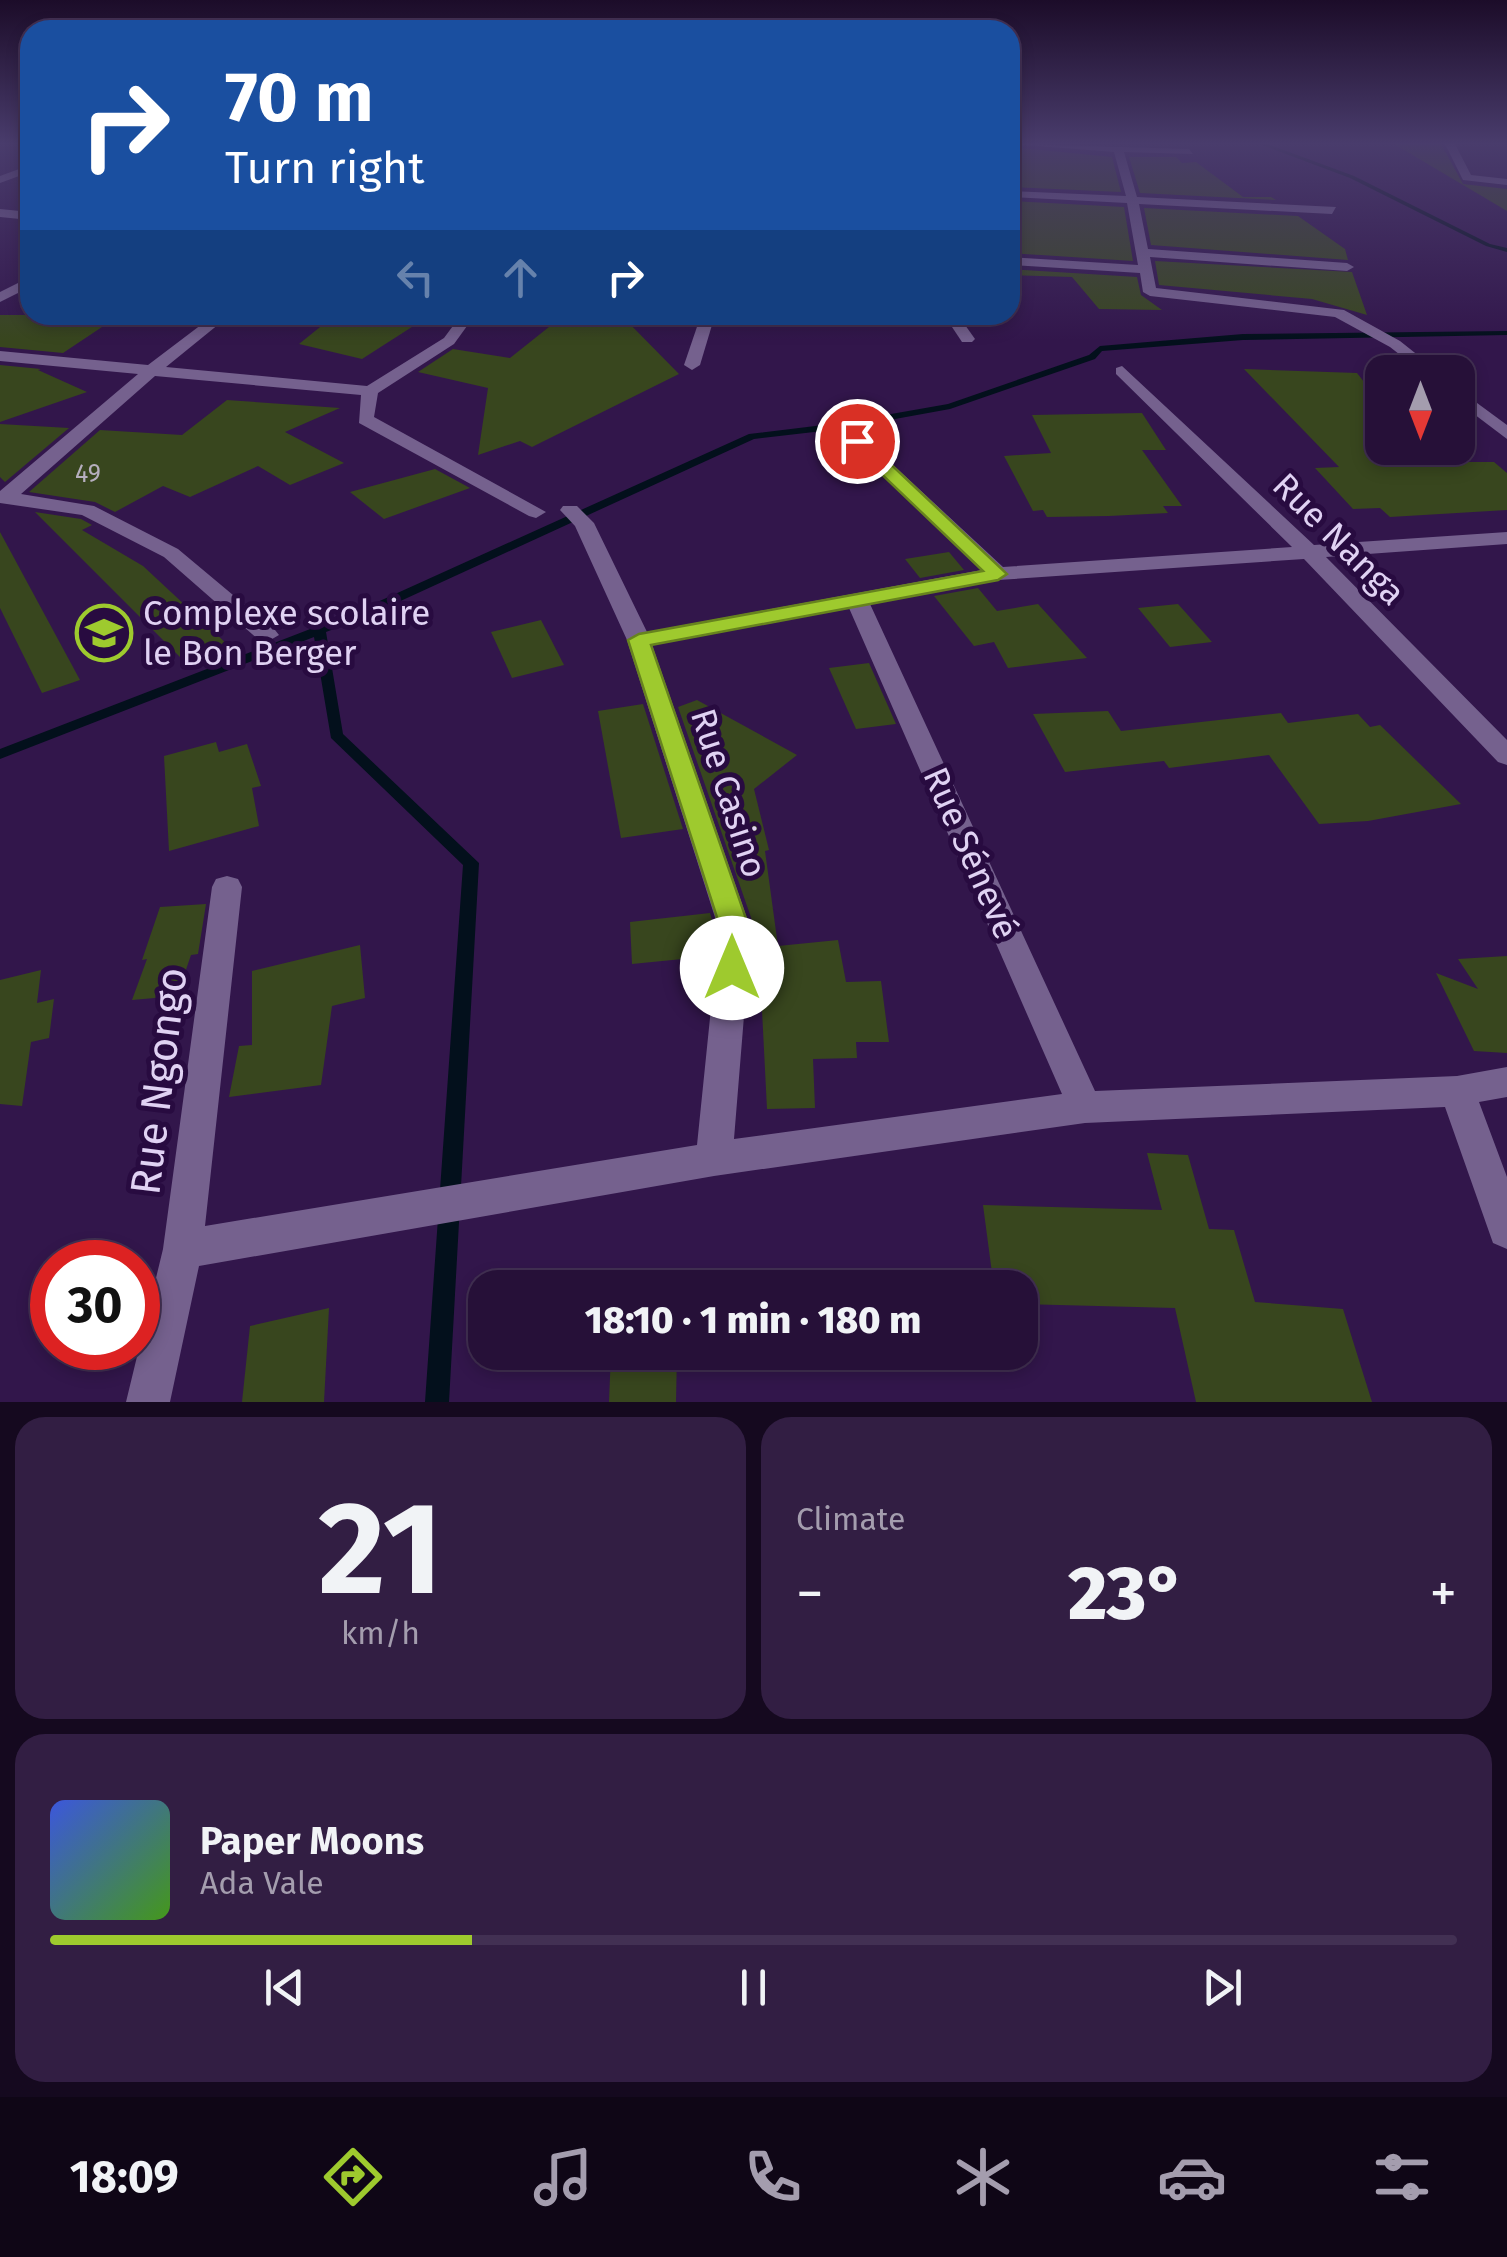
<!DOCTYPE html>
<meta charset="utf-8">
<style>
body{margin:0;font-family:"Fira Sans",sans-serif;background:#321e43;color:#f1f3f6;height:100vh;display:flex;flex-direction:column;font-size:38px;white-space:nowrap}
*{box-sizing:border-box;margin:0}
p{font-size:32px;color:#a49dae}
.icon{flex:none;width:55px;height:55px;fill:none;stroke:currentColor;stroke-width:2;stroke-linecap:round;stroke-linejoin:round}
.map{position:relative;height:1402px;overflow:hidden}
.details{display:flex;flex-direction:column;gap:15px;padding:15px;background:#15091f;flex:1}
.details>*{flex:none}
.guide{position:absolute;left:20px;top:20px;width:1000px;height:305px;border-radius:30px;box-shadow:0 5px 15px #0003,0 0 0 2px #423053;background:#1a4fa0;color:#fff;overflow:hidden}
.needle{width:65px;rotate:180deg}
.fabs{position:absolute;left:1365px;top:355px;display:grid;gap:20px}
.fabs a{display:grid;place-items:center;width:110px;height:110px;border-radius:20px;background:#261038;box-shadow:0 5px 15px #0003,0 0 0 2px #423053;font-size:50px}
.speed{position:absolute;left:30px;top:1240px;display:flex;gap:20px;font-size:50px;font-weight:700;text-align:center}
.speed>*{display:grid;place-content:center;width:130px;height:130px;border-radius:50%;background:#261038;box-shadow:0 5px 15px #0003,0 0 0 2px #423053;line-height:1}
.speed .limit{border:15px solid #d22;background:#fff;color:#111}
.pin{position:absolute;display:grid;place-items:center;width:85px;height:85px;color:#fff;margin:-42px;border:5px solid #fff;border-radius:50%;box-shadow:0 2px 10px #0007}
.me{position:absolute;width:110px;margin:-55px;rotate:0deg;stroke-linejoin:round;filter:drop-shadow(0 0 8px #0008)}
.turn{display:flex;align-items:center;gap:35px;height:210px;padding:0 40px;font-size:45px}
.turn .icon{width:130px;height:130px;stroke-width:2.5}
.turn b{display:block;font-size:70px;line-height:85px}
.lanes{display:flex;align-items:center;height:95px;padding:0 40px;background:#0003;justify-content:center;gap:50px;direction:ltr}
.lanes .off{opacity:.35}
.big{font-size:75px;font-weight:800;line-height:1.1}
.details .card{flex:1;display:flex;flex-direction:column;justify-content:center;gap:15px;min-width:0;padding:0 35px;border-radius:30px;background:#321e43}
.details .dial{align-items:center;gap:0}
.dial b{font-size:130px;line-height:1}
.song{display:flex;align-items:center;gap:30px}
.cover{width:120px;height:120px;border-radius:15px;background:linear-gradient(135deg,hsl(230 70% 55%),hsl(100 70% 35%))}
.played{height:10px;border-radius:5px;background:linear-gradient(90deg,#9eca2e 30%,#423053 30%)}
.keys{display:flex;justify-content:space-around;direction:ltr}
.heat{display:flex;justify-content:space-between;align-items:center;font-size:55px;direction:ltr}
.details .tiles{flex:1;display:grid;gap:15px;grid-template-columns:1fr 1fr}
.card:last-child{grid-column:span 2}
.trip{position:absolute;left:468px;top:1270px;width:570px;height:100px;border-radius:30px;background:#261038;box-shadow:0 5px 15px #0003,0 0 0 2px #423053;font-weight:800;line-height:100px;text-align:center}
.menu{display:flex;height:160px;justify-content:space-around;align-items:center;background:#0f0616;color:#a49dae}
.menu .icon{width:70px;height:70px}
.menu .on{color:#9eca2e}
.menu b{font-size:45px;color:#f1f3f6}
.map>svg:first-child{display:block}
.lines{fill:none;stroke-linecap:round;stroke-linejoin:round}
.stream{fill:#03101c;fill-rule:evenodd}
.building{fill:#38461e}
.minor{fill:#75618e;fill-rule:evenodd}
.route{fill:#9eca2e;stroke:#67831e;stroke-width:2.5}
.labels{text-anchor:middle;stroke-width:10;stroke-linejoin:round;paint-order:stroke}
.far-number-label{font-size:25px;fill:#b6afbe}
.street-label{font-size:35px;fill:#e0d2f3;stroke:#280b40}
.poi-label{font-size:35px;fill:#e0d2f3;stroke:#280b40;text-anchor:start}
.near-street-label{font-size:42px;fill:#e0d2f3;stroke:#280b40}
</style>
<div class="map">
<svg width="1507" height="1402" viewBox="0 0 1507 1402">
<rect width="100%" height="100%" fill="#32164b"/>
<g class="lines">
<!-- stream -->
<g class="stream">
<path d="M 1259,144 L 1267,144 L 1354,176 L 1490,244 L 1507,248 L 1507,252 L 1486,246 L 1350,178 Z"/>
<path d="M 1507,331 L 1507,335 L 1243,340 L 1102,351 L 1095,359 L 950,409 L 840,429 L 754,439 L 370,615 L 326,632 L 343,734 L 479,863 L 449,1402 L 425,1402 L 463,865 L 331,738 L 314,637 L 0,759 L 0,749 L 362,609 L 749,434 L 840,423 L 948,404 L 1089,355 L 1100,346 L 1243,334 Z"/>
</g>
</g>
<!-- building -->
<g class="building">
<path d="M 1394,144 L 1441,144 L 1463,184 L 1507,189 L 1507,211 Z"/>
<path d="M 1010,147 L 1112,157 L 1121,192 L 1010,187 Z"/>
<path d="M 1129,157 L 1176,157 L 1182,163 L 1196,162 L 1243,197 L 1271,197 L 1276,200 L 1140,193 Z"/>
<path d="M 1010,201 L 1124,207 L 1133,261 L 1010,253 Z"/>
<path d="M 1144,208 L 1298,216 L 1345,249 L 1348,260 L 1151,245 Z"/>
<path d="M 1155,261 L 1352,272 L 1367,315 L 1312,299 L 1159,285 Z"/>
<path d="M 1010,269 L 1137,277 L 1141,295 L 1162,310 L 1099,309 L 1072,277 L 1010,275 Z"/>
<path d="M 0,315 L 120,315 L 63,353 L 0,347 Z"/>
<path d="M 335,315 L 344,315 L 415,325 L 362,359 L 299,344 Z"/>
<path d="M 564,315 L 621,315 L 679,374 L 532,447 L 520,441 L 478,455 L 488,388 L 418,372 L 453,349 L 510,358 Z"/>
<path d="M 0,365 L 41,369 L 38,370 L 87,392 L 0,422 Z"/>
<path d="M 1244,369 L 1357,373 L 1382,405 L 1382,448 L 1441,448 L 1456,462 L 1494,462 L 1507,473 L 1507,510 L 1390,517 L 1380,508 L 1353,509 L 1315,468 L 1339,467 Z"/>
<path d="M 227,400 L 340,408 L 285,432 L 344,463 L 290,485 L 258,466 L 190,497 L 163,486 L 115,512 L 95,502 L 29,492 L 100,430 L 182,435 Z"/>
<path d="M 1142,413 L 1166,450 L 1142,450 L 1182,506 L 1163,506 L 1168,513 L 1109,516 L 1047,517 L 1043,510 L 1033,511 L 1004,456 L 1051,453 L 1032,415 Z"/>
<path d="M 0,424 L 69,428 L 5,482 L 0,477 Z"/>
<path d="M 435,469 L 470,488 L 384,519 L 350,492 Z"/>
<path d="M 35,512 L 81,519 L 92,525 L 82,530 L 143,566 L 229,646 L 187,664 Z"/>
<path d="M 0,532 L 80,680 L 42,693 L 0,608 Z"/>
<path d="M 949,552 L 964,570 L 920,578 L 905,559 Z"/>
<path d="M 978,588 L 997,611 L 1038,604 L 1087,658 L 1008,668 L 994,642 L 974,646 L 934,596 Z"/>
<path d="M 1178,604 L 1212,642 L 1170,647 L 1138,608 Z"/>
<path d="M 541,620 L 564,665 L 512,678 L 491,632 Z"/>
<path d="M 869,663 L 896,724 L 856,729 L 829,668 Z"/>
<path d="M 697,700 L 797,755 L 754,789 L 769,850 L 765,851 L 778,946 L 838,940 L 846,982 L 881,981 L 889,1042 L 856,1042 L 857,1058 L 813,1059 L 815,1108 L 767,1109 L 759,951 L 753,952 L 755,929 L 678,707 Z"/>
<path d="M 643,704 L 683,829 L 621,838 L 598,711 Z"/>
<path d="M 1108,711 L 1121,731 L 1281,713 L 1288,723 L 1358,714 L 1370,727 L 1380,725 L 1461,804 L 1368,821 L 1319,824 L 1269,755 L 1169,768 L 1164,761 L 1065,772 L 1033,714 Z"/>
<path d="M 216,742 L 219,752 L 247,744 L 261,786 L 252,788 L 259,826 L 169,851 L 164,756 Z"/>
<path d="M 206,904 L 198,954 L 191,955 L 177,996 L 132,1000 L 147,959 L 142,960 L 160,907 Z"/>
<path d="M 710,913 L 715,930 L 713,956 L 632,964 L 630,922 Z"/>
<path d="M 360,945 L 365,998 L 332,1006 L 321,1085 L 229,1097 L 239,1046 L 252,1045 L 252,971 Z"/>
<path d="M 1507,956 L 1507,1053 L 1474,1051 L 1436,973 L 1478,989 L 1458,959 Z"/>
<path d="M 41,970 L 37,1003 L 54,999 L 49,1038 L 31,1042 L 22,1106 L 0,1104 L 0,980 Z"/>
<path d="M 1147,1153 L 1188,1155 L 1209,1229 L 1234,1230 L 1255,1302 L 1343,1309 L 1372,1402 L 1196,1402 L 1175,1308 L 1020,1304 L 1020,1288 L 994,1288 L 983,1205 L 1162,1210 Z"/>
<path d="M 329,1308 L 324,1402 L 242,1402 L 250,1326 Z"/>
<path d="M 611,1352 L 677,1352 L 676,1402 L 609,1402 Z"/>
</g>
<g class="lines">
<!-- minor -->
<g class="minor">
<path d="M 1012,144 L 1189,149 L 1193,154 L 1124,152 L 1137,197 L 1336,207 L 1332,214 L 1139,204 L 1148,249 L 1347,263 L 1354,267 L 1347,271 L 1150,257 L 1156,288 L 1344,310 L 1400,341 L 1439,372 L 1422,372 L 1390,347 L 1335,317 L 1150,296 L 1143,292 L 1140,273 L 1010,265 L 1010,257 L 1138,265 L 1127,203 L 1010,197 L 1010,191 L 1126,196 L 1114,152 Z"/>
<path d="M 1445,144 L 1455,144 L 1471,175 L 1507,179 L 1507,185 L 1463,180 Z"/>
<path d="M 30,165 L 30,172 L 0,183 L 0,176 Z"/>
<path d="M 0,209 L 30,212 L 30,220 L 0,217 Z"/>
<path d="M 30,277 L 30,287 L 0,302 L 0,292 Z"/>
<path d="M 214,315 L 230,315 L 166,367 L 367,386 L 444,338 L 461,315 L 475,315 L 454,344 L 378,393 L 374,417 L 546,512 L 536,518 L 529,516 L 359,423 L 361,395 L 155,376 L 21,494 L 94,506 L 178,549 L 275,630 L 279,635 L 267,642 L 259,640 L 164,557 L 82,515 L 0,503 L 0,491 L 138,374 L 0,361 L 0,351 L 148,365 Z"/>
<path d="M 701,315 L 715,315 L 700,365 L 692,370 L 684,365 Z"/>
<path d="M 944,315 L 958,315 L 975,339 L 972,342 L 962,342 Z"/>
<path d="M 1122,366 L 1314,545 L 1507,532 L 1507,544 L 1326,557 L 1507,740 L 1507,765 L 1498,762 L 1304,559 L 998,580 L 870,604 L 1095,1091 L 1457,1076 L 1507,1067 L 1507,1097 L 1479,1102 L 1507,1177 L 1507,1249 L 1493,1243 L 1445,1107 L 1085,1123 L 714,1176 L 199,1266 L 170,1402 L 126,1402 L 163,1249 L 212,887 L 216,879 L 227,876 L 238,879 L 242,887 L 205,1226 L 697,1145 L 719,930 L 627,640 L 575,526 L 560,510 L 563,506 L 577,506 L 594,523 L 647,632 L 982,570 L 851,445 L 851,437 L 863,437 L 1003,567 L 1292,547 L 1116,374 L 1116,368 ZM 849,608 L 1062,1094 L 734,1139 L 751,930 L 652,645 Z"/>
<path d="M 1458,389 L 1507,425 L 1507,439 L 1458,402 Z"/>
</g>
</g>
<!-- sky -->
<linearGradient id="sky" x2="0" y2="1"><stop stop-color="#1c0c29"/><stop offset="0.42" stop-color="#493c6c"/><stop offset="1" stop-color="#493c6c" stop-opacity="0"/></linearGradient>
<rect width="1507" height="341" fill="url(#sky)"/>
<!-- route -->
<path class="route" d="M 851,438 L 863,438 L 1007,574 L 998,580 L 651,645 L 750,930 L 742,976 L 732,979 L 721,976 L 717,968 L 721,930 L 628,640 L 639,634 L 983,571 L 851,445 Z"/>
<!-- icons -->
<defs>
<g id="school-ring" transform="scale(2.875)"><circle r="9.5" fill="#280b40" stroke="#9eca2e" stroke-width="1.5"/><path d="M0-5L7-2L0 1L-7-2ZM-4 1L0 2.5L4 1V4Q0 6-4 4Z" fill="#9eca2e"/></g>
</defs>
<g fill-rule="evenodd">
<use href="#school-ring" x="104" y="633"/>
</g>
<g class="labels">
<!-- far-number labels -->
<g class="far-number-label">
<text x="88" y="482">49</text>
</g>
<!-- street labels -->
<g class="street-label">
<text transform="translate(1339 539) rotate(45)" y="12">Rue Nanga</text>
<text transform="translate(729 793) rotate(72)" y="12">Rue Casino</text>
<text transform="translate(971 853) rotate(66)" y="12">Rue Sénevé</text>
</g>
<!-- poi labels -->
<g class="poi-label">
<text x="143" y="625">Complexe scolaire<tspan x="143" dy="40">le Bon Berger</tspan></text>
</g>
<!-- near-street labels -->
<g class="near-street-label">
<text transform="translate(158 1081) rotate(-83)" y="15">Rue Ngongo</text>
</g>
</g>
</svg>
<div class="fabs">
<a><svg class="needle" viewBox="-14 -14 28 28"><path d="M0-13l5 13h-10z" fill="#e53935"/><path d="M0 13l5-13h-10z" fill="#a49dae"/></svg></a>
</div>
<div class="speed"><div class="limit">30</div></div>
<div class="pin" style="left:857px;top:441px;background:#d93025"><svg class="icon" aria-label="arrive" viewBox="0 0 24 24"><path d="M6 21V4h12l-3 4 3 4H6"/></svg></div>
<svg class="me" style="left:732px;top:968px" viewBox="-20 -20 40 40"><circle r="19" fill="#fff"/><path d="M0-13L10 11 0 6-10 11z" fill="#9eca2e"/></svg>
<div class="trip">18:10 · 1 min · 180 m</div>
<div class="guide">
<div class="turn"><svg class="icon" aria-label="right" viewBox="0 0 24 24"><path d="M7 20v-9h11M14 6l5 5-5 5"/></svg><div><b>70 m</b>Turn right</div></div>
<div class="lanes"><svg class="icon off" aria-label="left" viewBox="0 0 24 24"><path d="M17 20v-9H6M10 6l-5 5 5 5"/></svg><svg class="icon off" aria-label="ahead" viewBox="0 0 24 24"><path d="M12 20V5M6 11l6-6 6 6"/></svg><svg class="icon" aria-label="right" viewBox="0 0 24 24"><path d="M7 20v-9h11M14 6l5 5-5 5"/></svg></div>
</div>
</div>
<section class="details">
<div class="tiles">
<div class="card dial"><b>21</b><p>km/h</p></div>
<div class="card"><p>Climate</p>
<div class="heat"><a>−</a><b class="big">23°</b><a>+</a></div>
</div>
<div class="card">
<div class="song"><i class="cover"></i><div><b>Paper Moons</b><p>Ada Vale</p></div></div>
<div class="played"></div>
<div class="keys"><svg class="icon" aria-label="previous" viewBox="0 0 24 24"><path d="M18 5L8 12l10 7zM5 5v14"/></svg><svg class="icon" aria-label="pause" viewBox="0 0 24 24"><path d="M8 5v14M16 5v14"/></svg><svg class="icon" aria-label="next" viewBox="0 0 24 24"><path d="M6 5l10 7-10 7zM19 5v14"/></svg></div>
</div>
</div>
</section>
<nav class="menu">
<b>18:09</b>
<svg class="icon on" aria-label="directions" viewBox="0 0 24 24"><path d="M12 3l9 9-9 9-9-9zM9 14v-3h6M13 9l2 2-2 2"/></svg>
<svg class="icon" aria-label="music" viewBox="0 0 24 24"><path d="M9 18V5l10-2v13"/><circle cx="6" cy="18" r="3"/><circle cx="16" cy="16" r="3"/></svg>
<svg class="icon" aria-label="phone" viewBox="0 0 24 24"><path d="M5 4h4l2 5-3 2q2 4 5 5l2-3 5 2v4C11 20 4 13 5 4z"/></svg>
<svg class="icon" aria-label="climate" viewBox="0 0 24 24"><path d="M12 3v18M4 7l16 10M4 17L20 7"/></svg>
<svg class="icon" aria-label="car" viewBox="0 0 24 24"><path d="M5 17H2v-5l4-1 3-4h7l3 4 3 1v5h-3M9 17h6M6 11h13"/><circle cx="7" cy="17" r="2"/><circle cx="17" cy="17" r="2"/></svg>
<svg class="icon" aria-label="filters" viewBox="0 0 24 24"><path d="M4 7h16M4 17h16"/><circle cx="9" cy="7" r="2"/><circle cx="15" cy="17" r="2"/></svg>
</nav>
